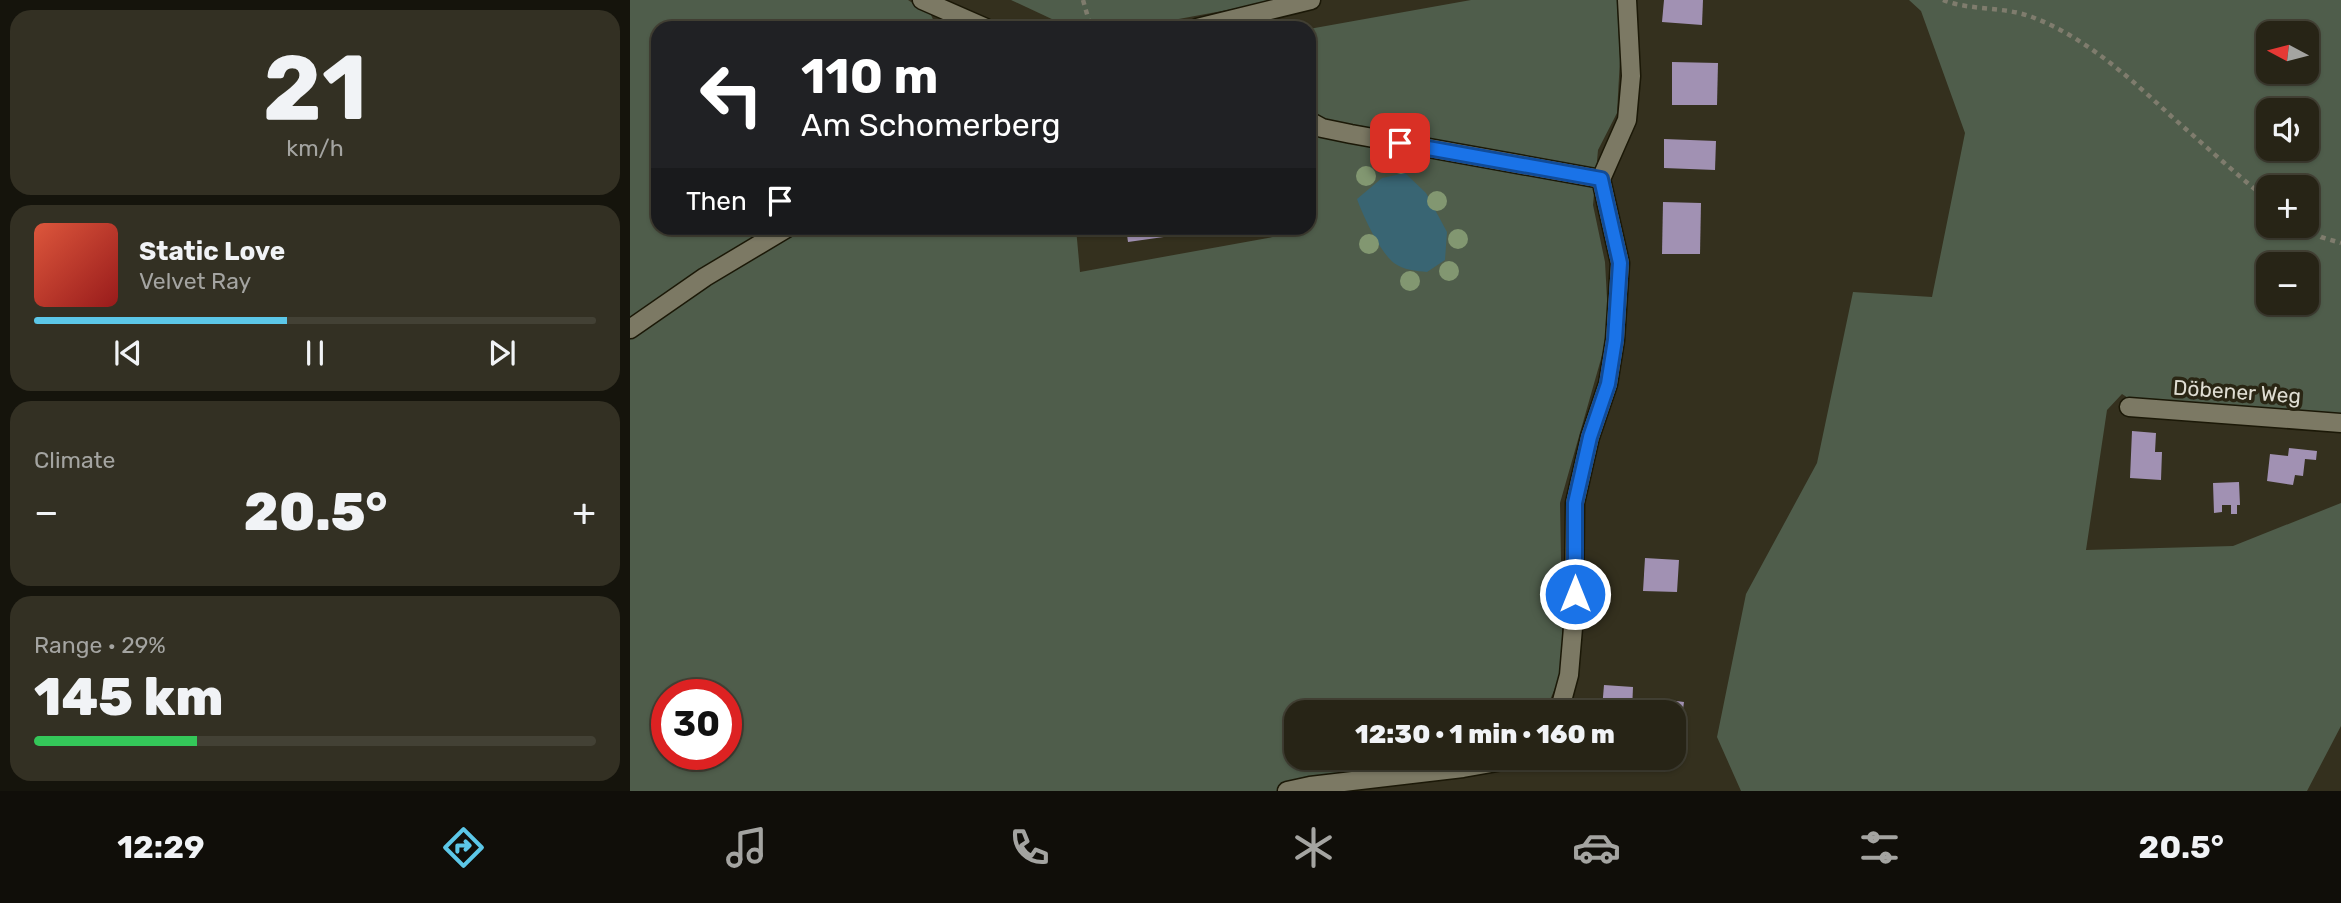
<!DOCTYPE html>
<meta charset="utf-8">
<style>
body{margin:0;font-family:Rubik,sans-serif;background:#333023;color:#f1f3f6;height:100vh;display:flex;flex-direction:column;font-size:26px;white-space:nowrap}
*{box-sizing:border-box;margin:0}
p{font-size:23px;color:#a4a4a1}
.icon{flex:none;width:38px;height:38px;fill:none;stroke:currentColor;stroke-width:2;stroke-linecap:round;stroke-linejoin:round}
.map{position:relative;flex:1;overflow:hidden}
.details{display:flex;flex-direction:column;gap:10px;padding:10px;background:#15140c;width:630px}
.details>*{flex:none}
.top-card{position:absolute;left:21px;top:21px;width:665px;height:214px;border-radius:21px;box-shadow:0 2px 5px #0004,0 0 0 2px #434135;background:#202124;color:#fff;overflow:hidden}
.needle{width:46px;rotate:277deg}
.tools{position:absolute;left:1626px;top:21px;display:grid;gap:14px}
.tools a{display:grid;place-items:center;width:63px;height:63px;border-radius:14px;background:#272416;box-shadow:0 2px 5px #0004,0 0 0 2px #434135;font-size:35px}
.speed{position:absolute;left:21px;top:679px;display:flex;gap:14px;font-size:35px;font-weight:700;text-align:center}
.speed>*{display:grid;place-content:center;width:91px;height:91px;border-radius:50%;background:#272416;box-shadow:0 2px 5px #0004,0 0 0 2px #434135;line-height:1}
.speed .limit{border:10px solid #d22;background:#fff;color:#111}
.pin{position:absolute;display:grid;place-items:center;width:60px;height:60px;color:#fff;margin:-30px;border-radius:14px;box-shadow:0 4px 10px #0006}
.me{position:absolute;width:77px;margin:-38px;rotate:0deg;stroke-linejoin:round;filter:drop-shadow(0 0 5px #0008)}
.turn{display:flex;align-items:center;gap:24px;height:147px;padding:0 35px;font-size:32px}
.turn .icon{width:91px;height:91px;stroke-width:2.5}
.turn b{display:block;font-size:49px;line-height:60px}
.then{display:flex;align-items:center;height:66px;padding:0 35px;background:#0003;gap:14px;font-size:26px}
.big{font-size:52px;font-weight:800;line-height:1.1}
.details .card{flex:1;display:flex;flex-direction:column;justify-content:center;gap:10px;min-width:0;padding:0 24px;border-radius:21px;background:#333023}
.details .dial{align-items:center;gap:0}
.dial b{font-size:91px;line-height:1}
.song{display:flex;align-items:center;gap:21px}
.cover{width:84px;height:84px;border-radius:10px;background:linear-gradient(135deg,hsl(10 70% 55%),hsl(0 70% 35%))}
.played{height:7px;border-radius:4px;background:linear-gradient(90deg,#5cc7e8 45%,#434135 45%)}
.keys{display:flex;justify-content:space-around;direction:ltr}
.heat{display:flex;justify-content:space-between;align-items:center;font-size:38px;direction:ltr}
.charge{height:10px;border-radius:5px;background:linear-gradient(90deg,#34c759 29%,#434135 0)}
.trip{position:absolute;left:654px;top:700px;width:402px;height:70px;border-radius:21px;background:#272416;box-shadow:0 2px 5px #0004,0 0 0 2px #434135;font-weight:800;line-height:70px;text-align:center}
.dock{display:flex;height:112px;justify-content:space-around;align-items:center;background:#100e09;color:#a4a4a1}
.dock .icon{width:49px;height:49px}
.dock .selected{color:#5cc7e8}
.dock b{font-size:32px;color:#f1f3f6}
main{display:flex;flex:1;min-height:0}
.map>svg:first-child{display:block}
.green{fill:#4f5d4b;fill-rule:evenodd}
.water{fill:#396573}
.building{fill:#a191b3}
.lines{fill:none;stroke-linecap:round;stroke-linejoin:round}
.minor-casing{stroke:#1b1807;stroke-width:21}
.path{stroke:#7f7c6d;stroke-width:4.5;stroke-dasharray:5 5;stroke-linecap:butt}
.minor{stroke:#7c7964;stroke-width:18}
.tree{fill:#829771}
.route-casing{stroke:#114b97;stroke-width:18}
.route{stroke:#1a73e8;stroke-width:12}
.labels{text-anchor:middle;stroke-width:7;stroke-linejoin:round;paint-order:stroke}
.street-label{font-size:21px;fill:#dfddd2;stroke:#2a2614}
</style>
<main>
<section class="details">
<div class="card dial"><b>21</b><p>km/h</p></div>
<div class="card">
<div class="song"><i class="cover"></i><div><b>Static Love</b><p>Velvet Ray</p></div></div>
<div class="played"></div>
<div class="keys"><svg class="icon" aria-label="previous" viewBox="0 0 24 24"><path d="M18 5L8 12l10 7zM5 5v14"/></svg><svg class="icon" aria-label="pause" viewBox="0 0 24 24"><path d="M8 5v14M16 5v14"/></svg><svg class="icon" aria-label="next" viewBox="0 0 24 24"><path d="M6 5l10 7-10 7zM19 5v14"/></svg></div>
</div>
<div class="card"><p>Climate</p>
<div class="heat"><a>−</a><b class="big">20.5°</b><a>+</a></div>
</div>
<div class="card"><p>Range · 29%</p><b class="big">145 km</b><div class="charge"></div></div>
</section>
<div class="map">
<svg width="1711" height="791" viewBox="0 0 1711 791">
<rect width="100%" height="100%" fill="#34301e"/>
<!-- green -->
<g class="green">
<path d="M 0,0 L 278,0 L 301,15 L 307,28 L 28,28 L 28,228 L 446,228 L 450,272 L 676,231 L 675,228 L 679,228 L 679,29 L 841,0 L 987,0 L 990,59 L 987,113 L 968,150 L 963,205 L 975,262 L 978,317 L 973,352 L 930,503 L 933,669 L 915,712 L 667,712 L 667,758 L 853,758 L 652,791 L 0,791 ZM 37,695 L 96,695 L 96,754 L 37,754 Z"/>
<path d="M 381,0 L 651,0 L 500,28 L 441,28 Z"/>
<path d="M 1279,0 L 1711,0 L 1711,414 L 1509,405 L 1492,394 L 1477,410 L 1456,550 L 1603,546 L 1711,503 L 1711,726 L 1677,791 L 1111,791 L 1087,737 L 1116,594 L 1187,463 L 1223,292 L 1302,297 L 1335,133 L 1291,11 ZM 1638,33 L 1676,33 L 1676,72 L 1638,72 ZM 1638,110 L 1676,110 L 1676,149 L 1638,149 ZM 1638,187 L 1676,187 L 1676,226 L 1638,226 ZM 1638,264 L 1676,264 L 1676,303 L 1638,303 Z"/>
</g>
<!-- water -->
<path class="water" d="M 775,173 L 796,193 L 817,232 L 815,260 L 797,272 C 787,271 773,270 764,263 C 750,252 733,216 727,199 L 752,178 Z"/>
<!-- building -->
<g class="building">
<path d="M 1034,0 L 1073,0 L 1072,25 L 1032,22 Z"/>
<path d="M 1042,62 L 1088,63 L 1087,105 L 1042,105 Z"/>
<path d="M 1034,139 L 1086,141 L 1085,170 L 1034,168 Z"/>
<path d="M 1033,202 L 1071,203 L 1070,254 L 1032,254 Z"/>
<path d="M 496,228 L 591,228 L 591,229 L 498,242 Z"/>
<path d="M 1502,431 L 1526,433 L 1525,452 L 1532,452 L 1531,480 L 1500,478 Z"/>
<path d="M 1659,448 L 1687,451 L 1686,460 L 1675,459 L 1673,476 L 1665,475 L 1663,485 L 1637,481 L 1640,454 L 1658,456 Z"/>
<path d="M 1609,482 L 1610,505 L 1607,505 L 1607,514 L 1601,514 L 1601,505 L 1592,505 L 1592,512 L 1584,513 L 1583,483 Z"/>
<path d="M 1015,558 L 1049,560 L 1047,592 L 1013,591 Z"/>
<path d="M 974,685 L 1003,687 L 1002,711 L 972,709 Z"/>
<path d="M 1024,698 L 1054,702 L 1051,724 L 1045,724 L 1045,712 L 1022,712 Z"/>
</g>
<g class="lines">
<!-- minor casing -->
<g class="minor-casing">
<g id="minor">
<path d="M 292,0 L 356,28"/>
<path d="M 567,28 L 681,0"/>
<path d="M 679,121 L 692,128 L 721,134 L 971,179 L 990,263 L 985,340 L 978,384 L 960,437 L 945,503 L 944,616 L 939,675 L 929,712"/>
<path d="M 971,179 L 997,120 L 1001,76 L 997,0"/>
<path d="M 0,329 L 75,277 L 157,228"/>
<path d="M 1499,407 L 1711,423"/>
<path d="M 657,791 L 680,786 L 833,768 L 890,758"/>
</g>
</g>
<!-- path -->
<g class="path">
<path d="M 453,0 L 461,28"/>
<path d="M 1313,0 C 1341,11 1373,6 1402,17 C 1455,37 1500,78 1541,116 C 1573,144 1605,173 1638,200"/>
<path d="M 1674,226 L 1691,237 L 1711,243"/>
</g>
<!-- minor -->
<use href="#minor" class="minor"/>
</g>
<!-- trees -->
<g class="tree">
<circle cx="771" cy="164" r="10"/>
<circle cx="736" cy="176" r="10"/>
<circle cx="807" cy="201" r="10"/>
<circle cx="828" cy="239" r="10"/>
<circle cx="739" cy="244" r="10"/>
<circle cx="819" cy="271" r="10"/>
<circle cx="780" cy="281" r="10"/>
</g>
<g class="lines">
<!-- route casing -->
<g class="route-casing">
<path id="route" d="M 770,143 L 971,179 L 990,263 L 985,340 L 978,384 L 960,437 L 945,503 L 945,594"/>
</g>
<!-- route -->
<use href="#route" class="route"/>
</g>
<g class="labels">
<!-- street labels -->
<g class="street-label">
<text transform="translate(1607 392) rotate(4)" y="7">Döbener Weg</text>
</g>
</g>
</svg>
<div class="tools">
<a><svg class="needle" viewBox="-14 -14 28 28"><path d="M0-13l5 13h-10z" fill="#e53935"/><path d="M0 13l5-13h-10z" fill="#a4a4a1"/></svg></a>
<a><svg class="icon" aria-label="sound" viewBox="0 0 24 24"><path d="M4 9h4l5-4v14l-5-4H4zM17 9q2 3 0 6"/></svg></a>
<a>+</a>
<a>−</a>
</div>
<div class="speed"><div class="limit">30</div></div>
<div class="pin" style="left:770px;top:143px;background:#d93025"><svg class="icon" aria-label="arrive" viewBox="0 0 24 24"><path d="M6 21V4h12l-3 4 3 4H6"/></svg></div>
<svg class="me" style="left:945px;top:594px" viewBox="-20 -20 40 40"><circle r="17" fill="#1a73e8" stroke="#fff" stroke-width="3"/><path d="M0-11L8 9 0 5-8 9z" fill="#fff"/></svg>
<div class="trip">12:30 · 1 min · 160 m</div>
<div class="top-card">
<div class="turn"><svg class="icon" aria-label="left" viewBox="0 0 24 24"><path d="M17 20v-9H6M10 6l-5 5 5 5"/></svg><div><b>110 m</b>Am Schomerberg</div></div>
<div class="then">Then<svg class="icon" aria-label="arrive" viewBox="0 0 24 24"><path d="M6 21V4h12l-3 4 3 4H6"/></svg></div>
</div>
</div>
</main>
<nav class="dock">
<b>12:29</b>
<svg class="icon selected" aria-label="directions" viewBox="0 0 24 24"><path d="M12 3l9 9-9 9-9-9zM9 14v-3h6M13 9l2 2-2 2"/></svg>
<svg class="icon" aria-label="music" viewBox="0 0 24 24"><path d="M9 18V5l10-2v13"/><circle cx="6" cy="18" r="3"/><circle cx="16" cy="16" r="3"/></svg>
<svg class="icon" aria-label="phone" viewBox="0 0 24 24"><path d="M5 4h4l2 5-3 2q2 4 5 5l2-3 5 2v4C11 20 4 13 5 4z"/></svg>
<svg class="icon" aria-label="climate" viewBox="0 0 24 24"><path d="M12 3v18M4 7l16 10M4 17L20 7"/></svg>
<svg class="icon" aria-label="car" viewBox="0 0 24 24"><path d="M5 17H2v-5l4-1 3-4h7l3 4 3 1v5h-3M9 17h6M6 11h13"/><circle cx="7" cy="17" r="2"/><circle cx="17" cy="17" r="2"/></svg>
<svg class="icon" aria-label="filters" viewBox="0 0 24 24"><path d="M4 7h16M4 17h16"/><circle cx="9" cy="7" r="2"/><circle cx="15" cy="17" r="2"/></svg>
<b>20.5°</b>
</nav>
